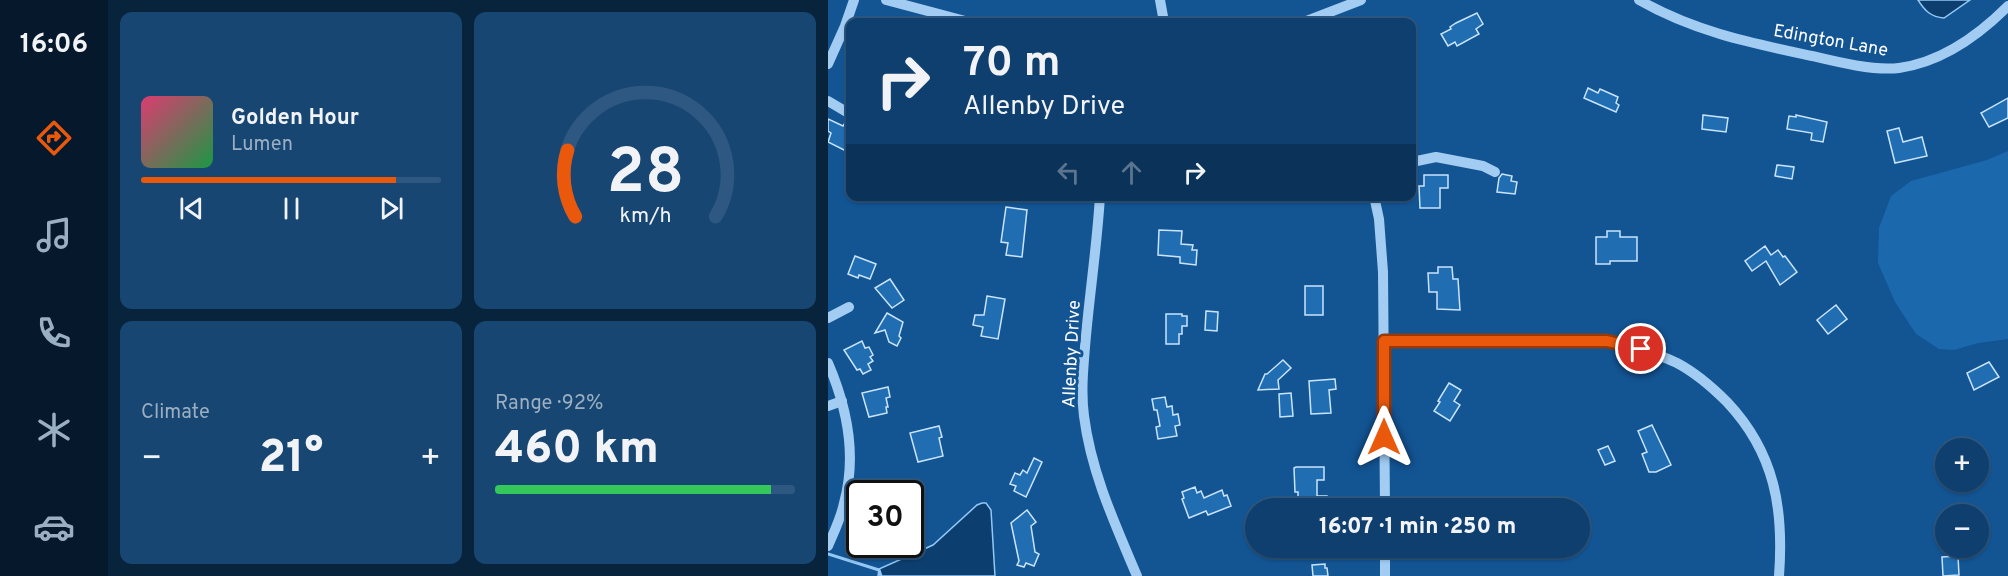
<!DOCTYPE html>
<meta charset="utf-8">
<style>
body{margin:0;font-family:Overpass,sans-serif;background:#174673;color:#f1f3f6;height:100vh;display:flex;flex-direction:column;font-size:22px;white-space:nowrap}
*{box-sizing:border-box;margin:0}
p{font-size:20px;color:#9bafc2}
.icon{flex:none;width:33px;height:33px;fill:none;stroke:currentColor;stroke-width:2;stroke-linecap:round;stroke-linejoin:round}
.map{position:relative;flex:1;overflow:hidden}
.side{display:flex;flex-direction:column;gap:12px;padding:12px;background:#08233c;width:720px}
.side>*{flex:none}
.banner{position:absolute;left:18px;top:18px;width:570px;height:183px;border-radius:12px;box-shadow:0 2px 4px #0004,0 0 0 2px #2e5881;background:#0e3f6e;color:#f1f3f6;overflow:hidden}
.fabs{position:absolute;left:1107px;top:438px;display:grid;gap:12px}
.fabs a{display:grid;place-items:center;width:54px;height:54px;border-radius:50%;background:#0e3f6e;box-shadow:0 2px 4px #0004,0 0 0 2px #2e5881;font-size:30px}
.speed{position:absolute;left:18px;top:480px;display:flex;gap:12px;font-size:30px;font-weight:700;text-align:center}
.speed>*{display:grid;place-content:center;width:78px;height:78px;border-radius:50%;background:#0e3f6e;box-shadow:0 2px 4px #0004,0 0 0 2px #2e5881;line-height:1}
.speed .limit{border:3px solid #111;border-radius:9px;background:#fff;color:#111}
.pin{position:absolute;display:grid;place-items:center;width:51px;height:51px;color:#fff;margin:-26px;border:3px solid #fff;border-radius:50%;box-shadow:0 2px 6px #0007}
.me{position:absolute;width:66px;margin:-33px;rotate:0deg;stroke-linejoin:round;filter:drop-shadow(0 0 4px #0008)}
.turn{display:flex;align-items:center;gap:21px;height:126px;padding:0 18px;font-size:27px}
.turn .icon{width:78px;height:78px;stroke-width:2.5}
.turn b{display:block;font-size:42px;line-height:51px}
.lanes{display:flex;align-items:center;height:57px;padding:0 18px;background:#0003;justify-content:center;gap:30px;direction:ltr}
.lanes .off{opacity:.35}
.big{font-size:45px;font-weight:800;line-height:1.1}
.side .card{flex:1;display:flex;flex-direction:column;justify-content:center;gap:9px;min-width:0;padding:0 21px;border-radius:12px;background:#174673}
.side .dial{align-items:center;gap:0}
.dial svg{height:156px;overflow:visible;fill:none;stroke:#2e5881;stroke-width:7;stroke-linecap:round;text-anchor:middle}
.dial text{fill:#f1f3f6;stroke:none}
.song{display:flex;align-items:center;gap:18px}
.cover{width:72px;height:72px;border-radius:9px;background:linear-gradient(135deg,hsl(340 70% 55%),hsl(140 70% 35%))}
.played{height:6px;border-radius:3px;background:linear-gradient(90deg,#ea580c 85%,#2e5881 85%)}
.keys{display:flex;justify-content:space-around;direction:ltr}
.heat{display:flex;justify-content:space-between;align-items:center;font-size:33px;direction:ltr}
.charge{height:9px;border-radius:4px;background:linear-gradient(90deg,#34c759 92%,#2e5881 0)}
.side .tiles{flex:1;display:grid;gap:12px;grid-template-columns:repeat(2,1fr)}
.trip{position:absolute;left:417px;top:498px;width:345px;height:60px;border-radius:30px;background:#0e3f6e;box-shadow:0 2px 4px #0004,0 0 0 2px #2e5881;font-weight:800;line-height:60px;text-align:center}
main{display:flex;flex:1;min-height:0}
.menu{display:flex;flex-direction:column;width:108px;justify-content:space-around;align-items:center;background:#06192c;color:#9bafc2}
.menu .icon{width:42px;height:42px}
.menu .selected{color:#ea580c}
.menu b{font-size:27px;color:#f1f3f6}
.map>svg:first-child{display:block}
.green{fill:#1b68ad}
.water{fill:#0c3e6f;stroke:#93c8f5;stroke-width:1.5}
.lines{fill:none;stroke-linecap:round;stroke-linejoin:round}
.stream{stroke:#93c8f5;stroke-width:3}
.building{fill:#216db2;stroke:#c9e4fd;stroke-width:1.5}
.minor{stroke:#a2ccf2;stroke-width:10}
.route-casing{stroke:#983908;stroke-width:15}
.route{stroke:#ea580c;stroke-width:10}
.labels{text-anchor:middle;stroke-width:6;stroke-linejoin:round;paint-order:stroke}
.street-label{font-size:18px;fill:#fff;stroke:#135493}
</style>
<main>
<nav class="menu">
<b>16:06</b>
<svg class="icon selected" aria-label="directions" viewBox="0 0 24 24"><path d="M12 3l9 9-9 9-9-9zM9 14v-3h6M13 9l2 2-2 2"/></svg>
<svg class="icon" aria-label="music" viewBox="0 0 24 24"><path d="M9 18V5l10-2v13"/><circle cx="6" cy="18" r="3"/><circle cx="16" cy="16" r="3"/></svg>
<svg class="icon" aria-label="phone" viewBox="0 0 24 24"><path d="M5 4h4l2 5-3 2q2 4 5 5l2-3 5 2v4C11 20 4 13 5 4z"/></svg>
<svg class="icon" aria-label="climate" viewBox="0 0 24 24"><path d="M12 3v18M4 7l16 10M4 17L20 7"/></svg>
<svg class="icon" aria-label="car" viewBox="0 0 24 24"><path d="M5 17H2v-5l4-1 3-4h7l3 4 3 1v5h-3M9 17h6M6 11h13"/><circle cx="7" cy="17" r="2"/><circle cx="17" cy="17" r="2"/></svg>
</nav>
<section class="side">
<div class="tiles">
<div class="card">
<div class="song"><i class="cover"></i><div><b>Golden Hour</b><p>Lumen</p></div></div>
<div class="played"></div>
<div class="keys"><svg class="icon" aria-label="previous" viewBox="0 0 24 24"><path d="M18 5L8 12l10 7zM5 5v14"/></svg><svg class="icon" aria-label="pause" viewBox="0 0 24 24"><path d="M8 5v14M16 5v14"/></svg><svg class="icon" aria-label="next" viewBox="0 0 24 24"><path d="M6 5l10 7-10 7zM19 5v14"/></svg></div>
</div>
<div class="card dial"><svg viewBox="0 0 100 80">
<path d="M14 69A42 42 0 1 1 86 69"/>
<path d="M14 69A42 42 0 0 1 10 35" stroke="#ea580c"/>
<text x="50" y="56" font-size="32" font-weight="700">28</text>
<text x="50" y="72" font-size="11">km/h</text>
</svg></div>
<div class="card"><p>Climate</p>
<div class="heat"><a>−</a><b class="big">21°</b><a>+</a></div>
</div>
<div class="card"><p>Range · 92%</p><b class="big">460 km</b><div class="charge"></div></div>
</div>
</section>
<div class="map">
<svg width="1180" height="576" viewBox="0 0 1180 576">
<rect width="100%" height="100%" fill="#135493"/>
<!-- green -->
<path class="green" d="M 1180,151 L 1180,339 L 1150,343 L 1126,350 L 1111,349 L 1088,334 L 1067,302 L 1050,263 L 1051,228 L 1063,196 L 1083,181 L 1159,160 Z"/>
<!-- water -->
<g class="water">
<path d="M 1090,0 L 1142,0 L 1116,18 C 1103,17 1097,11 1090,0 Z"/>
<path d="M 154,503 L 158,503 L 163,510 L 167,576 L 50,576 L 51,569 L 105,545 L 149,505 Z"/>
</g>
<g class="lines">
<!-- stream -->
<path class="stream" d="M 0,554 L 51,570 L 53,576"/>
</g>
<!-- building -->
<g class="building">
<path d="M 649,13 L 655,24 L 648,29 L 651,34 L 629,46 L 627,42 L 620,46 L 613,34 L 623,29 L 622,27 L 628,23 Z"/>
<path d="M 760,88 L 770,93 L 772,89 L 790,97 L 788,103 L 791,105 L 788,112 L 756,98 Z"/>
<path d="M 1180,98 L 1180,118 L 1161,127 L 1153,113 Z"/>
<path d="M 875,115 L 900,118 L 898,132 L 874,129 Z"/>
<path d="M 968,115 L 999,122 L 995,142 L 983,140 L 984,133 L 959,129 L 961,116 L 968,117 Z"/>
<path d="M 0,119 L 15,126 L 17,123 L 22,125 L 22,153 L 0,142 L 3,133 L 0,131 Z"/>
<path d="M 1071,128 L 1075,142 L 1094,137 L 1099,156 L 1067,163 L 1059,131 Z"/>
<path d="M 949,165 L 966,167 L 964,179 L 947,176 Z"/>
<path d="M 674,174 L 684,176 L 683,181 L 689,182 L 687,194 L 669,192 L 671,178 Z"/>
<path d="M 596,175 L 620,175 L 620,188 L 612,188 L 612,208 L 592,208 L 591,186 L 596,186 Z"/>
<path d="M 178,207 L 199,210 L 194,257 L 178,255 L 180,243 L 173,242 Z"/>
<path d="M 331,230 L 354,231 L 353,244 L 365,245 L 364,250 L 369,250 L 368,265 L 352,263 L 352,257 L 330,255 Z"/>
<path d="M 779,231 L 792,231 L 792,237 L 809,237 L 809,261 L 782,261 L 782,264 L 768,264 L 768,237 L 779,237 Z"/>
<path d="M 937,246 L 943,255 L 950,250 L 955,257 L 957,256 L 969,272 L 952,285 L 938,261 L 924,271 L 917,261 Z"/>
<path d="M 27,256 L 48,264 L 42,279 L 31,275 L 30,278 L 20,274 Z"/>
<path d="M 610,267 L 624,267 L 625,279 L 630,279 L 632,310 L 609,309 L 609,292 L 601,292 L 600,273 L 610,273 Z"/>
<path d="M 62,279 L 76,300 L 64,308 L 47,288 Z"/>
<rect x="477" y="286" width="18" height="29"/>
<path d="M 159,296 L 177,299 L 170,339 L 153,336 L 155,327 L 145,325 L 147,315 L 156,315 Z"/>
<path d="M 1008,305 L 1019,319 L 1000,334 L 989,320 Z"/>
<path d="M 378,311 L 390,312 L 389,331 L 377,330 Z"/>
<path d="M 59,313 L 75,322 L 71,336 L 73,338 L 69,346 L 61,342 L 57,330 L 47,333 Z"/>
<path d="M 338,314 L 354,314 L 354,316 L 359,316 L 359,326 L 354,326 L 354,334 L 351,334 L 351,344 L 338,344 Z"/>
<path d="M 34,341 L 37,348 L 41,347 L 45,355 L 42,357 L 45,361 L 40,364 L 43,370 L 35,374 L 32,369 L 29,370 L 16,350 Z"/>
<path d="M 455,360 L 463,368 L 450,380 L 451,389 L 430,390 L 437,374 L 439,374 Z"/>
<path d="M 1161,362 L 1171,377 L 1146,390 L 1139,373 Z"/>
<path d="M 507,379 L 508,389 L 501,390 L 503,413 L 483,414 L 481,381 Z"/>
<path d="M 621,383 L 633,390 L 626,401 L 632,405 L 622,421 L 606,411 L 612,402 L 610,401 Z"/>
<path d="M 60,387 L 62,397 L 58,398 L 60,407 L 58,407 L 59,413 L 41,417 L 34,393 Z"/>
<path d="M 463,393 L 465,416 L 452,417 L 451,394 Z"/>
<path d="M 337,397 L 339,407 L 344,406 L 345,415 L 350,414 L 352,425 L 347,426 L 349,436 L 330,439 L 328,427 L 332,426 L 329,410 L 326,410 L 324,399 Z"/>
<path d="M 824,425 L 843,465 L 828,472 L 821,472 L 814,454 L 819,452 L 810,431 Z"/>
<path d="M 111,426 L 114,437 L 111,438 L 115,456 L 90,462 L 82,433 Z"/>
<path d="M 780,446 L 787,461 L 777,465 L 770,450 Z"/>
<path d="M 206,458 L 214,462 L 198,497 L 186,491 L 188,486 L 182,484 L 187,473 L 192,475 L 195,470 L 199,473 Z"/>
<path d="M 468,467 L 496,467 L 496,480 L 489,480 L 489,496 L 499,496 L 499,508 L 478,508 L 477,498 L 470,498 L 470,492 L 467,492 L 466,468 Z"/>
<path d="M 367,487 L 369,493 L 373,491 L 376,498 L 394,490 L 396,496 L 399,495 L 403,506 L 380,515 L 378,511 L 361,518 L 354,499 L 356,498 L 354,492 Z"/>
<path d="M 199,510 L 208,522 L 203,526 L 207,552 L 211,554 L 206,566 L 198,563 L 196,567 L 189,565 L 191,561 L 183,523 Z"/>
<path d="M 1130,556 L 1131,575 L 1115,576 L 1114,557 Z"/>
<path d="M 497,564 L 497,568 L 499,568 L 500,576 L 485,576 L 484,565 Z"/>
</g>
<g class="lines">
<!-- minor -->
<g class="minor">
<path d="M 58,0 L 141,22"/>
<path d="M 332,0 L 336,22"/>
<path d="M 811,0 C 867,32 923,43 984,56 C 1009,62 1046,71 1071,68 C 1114,62 1150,36 1180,6"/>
<path d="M 476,22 L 533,0"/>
<path d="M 0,64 L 17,26 L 26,0"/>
<path d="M 0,101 L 22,114"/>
<path d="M 584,162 L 608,157 L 655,166 L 667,172"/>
<path d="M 272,196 C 269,247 261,297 257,347 C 255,370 253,393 256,416 C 263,472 287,524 309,576"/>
<path d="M 546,196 L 551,219 L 555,272 L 557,508"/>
<path d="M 0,318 L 21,307"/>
<path d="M 556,341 L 779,341 C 803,346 826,352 849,363 C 868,373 884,387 899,402 C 947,453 956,509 951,576"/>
<path d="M 0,363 C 19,407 29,456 16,503 C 13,518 6,532 0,546"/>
<path d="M 0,406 L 14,401"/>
<path d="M 557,548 L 557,576"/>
</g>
</g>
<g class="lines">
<!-- route casing -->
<g class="route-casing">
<path id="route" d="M 556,437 L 556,341 L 779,341 L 813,349"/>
</g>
<!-- route -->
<use href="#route" class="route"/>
</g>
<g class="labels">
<!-- street labels -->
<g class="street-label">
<text transform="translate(1003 40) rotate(10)" y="6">Edington Lane</text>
<text transform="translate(243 354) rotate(-87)" y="6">Allenby Drive</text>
</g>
</g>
</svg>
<div class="fabs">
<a>+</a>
<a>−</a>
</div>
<div class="speed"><div class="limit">30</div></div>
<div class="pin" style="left:813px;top:349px;background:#d93025"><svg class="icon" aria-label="arrive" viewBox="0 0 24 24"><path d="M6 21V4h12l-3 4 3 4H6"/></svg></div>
<svg class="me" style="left:556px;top:437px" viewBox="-20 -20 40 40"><path d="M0-17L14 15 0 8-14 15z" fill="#ea580c" stroke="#fff" stroke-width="4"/></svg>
<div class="trip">16:07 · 1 min · 250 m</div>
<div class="banner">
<div class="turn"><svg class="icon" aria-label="right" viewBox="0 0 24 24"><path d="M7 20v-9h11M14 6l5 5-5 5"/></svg><div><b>70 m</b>Allenby Drive</div></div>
<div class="lanes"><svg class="icon off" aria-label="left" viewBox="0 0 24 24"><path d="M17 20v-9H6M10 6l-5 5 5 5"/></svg><svg class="icon off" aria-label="ahead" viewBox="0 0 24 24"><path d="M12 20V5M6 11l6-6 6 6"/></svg><svg class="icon" aria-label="right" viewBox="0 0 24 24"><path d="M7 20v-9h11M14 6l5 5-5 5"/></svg></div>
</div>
</div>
</main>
